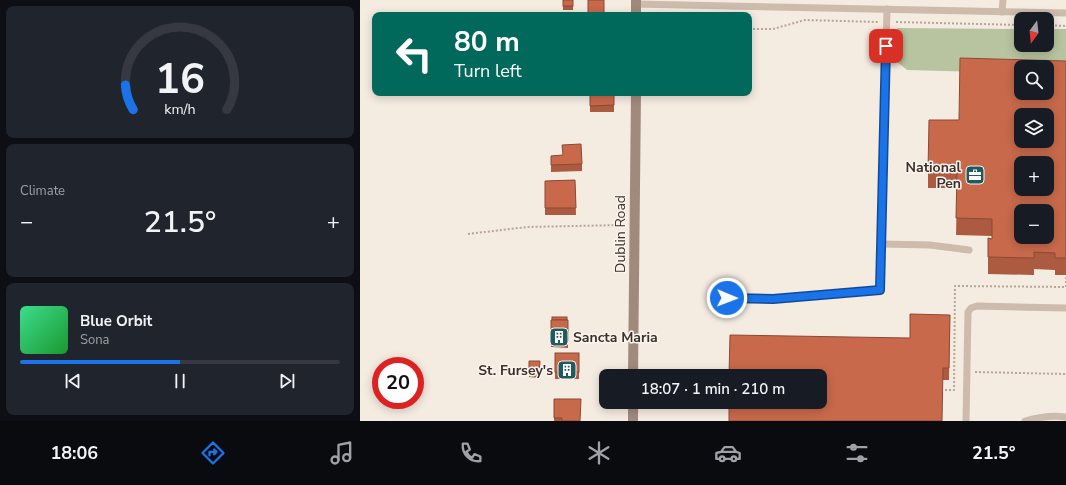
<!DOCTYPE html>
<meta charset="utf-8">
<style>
body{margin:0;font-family:"Nunito Sans",sans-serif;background:#20242c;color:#f1f3f6;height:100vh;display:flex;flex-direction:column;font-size:15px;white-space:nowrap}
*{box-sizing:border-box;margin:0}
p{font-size:13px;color:#9ea1a6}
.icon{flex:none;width:22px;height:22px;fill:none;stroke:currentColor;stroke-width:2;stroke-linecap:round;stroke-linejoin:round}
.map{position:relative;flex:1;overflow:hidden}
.panel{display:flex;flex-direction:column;gap:6px;padding:6px;background:#0d0f14;width:360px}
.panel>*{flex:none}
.hud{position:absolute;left:12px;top:12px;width:380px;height:84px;border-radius:8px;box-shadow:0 2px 10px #0003;background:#00695c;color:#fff;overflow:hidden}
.needle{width:26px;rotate:195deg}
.controls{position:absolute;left:654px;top:12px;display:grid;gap:8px}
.controls a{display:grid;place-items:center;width:40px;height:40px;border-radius:8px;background:#171b24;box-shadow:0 2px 10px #0003;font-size:20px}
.speed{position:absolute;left:12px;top:357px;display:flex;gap:8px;font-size:20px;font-weight:700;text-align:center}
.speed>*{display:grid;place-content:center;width:52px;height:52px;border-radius:50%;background:#171b24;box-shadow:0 2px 10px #0003;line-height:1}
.speed .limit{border:6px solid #d22;background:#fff;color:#111}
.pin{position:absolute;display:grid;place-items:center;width:34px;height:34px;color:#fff;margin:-17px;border-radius:8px;box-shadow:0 2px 6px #0006}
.me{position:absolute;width:44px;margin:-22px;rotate:91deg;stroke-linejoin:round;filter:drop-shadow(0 0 3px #0008)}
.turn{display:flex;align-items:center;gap:14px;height:84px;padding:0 16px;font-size:18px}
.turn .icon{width:52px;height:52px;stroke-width:2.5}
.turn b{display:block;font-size:28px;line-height:34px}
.big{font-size:30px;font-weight:600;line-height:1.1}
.panel .card{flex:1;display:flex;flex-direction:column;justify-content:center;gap:6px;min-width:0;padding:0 14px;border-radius:8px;background:#20242c}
.panel .dial{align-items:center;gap:0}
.dial svg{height:104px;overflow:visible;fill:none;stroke:#363941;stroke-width:7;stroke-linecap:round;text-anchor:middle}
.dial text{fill:#f1f3f6;stroke:none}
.song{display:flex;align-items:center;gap:12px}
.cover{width:48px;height:48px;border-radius:6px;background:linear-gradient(135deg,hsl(150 70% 55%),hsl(130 70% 35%))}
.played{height:4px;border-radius:2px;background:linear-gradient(90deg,#1a73e8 50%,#363941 50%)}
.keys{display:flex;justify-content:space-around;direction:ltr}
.heat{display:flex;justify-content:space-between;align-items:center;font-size:22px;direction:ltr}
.trip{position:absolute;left:239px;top:369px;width:228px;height:40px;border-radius:8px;background:#171b24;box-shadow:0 2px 10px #0003;font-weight:600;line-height:40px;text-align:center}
.tab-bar{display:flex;height:64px;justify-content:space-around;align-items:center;background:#090b0e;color:#9ea1a6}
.tab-bar .icon{width:28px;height:28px}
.tab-bar .selected{color:#1a73e8}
.tab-bar b{font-size:18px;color:#f1f3f6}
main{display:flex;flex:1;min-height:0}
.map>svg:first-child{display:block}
.green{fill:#b8c4a0}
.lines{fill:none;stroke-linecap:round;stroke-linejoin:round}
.path{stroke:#b9a596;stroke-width:2;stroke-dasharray:2 2;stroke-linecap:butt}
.lane{stroke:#cdbbac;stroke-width:7}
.secondary{stroke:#a18a7d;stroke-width:10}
.wall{fill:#ac5a40}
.building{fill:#c8694b;stroke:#8c4a34;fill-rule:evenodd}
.route-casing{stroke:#114b97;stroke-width:10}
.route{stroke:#1a73e8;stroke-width:7}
.labels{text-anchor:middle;stroke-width:3;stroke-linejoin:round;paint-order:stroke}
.poi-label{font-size:14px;font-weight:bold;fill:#3b302b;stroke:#fbf5ee;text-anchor:end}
.street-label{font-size:14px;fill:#3b302b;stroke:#fbf5ee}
</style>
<main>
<section class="panel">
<div class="card dial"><svg viewBox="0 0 100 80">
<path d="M14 69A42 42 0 1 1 86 69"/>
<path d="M14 69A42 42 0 0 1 8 50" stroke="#1a73e8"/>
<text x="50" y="56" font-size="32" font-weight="700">16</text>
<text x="50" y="72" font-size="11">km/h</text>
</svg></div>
<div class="card"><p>Climate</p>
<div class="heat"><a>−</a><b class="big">21.5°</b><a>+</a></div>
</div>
<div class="card">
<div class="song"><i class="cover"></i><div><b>Blue Orbit</b><p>Sona</p></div></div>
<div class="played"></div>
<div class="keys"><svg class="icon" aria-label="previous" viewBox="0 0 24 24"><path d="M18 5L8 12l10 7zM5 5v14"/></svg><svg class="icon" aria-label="pause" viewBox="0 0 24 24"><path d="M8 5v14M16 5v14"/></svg><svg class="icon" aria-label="next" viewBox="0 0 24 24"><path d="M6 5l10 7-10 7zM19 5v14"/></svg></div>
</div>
</section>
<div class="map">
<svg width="706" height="421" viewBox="0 0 706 421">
<rect width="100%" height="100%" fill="#f4ebe1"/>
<!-- green -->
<path class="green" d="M 538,28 L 661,29 L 661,45 L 687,45 L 687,29 L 706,29 L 706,74 L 687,67 L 661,67 L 661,73 L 547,70 L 535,60 L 534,33 Z"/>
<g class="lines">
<!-- path -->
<g class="path">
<path d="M 536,22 L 661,25"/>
<path d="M 687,25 L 706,26"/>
<path d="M 389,29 L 413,29 L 445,20 L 518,22"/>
<path d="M 108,234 L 167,227 L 263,225"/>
<path d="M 706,287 L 706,275"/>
<path d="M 615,372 L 706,374"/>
<path d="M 585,390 L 594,390 L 595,286 L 706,287"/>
</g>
<!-- lane -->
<g class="lane">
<path d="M 276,4 L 706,13"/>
<path d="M 642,12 L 643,0"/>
<path d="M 521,244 L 570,245 L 609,250"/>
<path d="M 367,298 L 413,299 L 520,290 L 527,9"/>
<path d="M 606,421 L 608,312 L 611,308 L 617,306 L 706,308"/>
<path d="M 665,421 C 679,417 692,415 706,417"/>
</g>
<!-- secondary -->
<g class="secondary">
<path d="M 276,15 L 276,0"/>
<path d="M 273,376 L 276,93"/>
<path d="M 273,402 L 273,421"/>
</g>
</g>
<!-- wall -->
<g class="wall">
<rect x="203" y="0" width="10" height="10"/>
<path d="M 706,61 L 706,275 L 695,275 L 695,270 L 674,269 L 674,275 L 628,274 L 628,238 L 632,239 L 632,236 L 596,235 L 597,188 L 568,188 L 568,171 L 599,120 Z"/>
<path d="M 110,93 L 147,93 L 147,94 L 110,95 Z"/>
<path d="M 227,93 L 254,93 L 254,112 L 230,112 L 230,94 L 227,95 Z"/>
<path d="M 202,155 L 222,164 L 222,171 L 191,172 L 191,156 Z"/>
<path d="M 215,180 L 216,215 L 185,215 L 185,181 Z"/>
<path d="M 590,315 L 589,380 L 583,380 L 550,338 Z"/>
<path d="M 207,320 L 208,320 L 208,348 L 191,347 L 191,340 Z"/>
<path d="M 219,353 L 219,379 L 195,379 L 195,372 Z"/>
<path d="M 169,361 L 180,361 L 179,378 L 169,377 Z"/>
<path d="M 194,399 L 220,421 L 194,421 Z"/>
</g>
<!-- building -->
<g class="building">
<rect x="203" y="0" width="10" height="6"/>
<rect x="228" y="0" width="16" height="15"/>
<path d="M 600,58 L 706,61 L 706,258 L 695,258 L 695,253 L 674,252 L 674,258 L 628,257 L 628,238 L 632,239 L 632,219 L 596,218 L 597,172 L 568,171 L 569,120 L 599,120 ZM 661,67 L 687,67 L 687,93 L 661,93 ZM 661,115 L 687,115 L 687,141 L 661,141 ZM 661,163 L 687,163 L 687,189 L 661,189 ZM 661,211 L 687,211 L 687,237 L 661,237 Z"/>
<path d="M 230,93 L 254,93 L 254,105 L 230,106 Z"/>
<path d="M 221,144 L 222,164 L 191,165 L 191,156 L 203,155 L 202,145 Z"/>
<path d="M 215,180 L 216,208 L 185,208 L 185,181 Z"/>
<path d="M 550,314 L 590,315 L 589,368 L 583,368 L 582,421 L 369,421 L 369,402 L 460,402 L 460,376 L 369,376 L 370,335 L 550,338 Z"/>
<rect x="192" y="317" width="15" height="3"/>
<path d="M 191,320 L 208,320 L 208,341 L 191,340 Z"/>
<rect x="195" y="353" width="24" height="19"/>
<path d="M 169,361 L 180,361 L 179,374 L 169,374 Z"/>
<path d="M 194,399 L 221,399 L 220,421 L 202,421 L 202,418 L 194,418 Z"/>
</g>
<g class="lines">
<!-- route casing -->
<g class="route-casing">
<path id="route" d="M 367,298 L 413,299 L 520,290 L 526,46"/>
</g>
<!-- route -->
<use href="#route" class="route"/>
</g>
<!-- icons -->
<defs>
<g id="office-square" transform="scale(1)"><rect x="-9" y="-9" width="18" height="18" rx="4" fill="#1f5a5e" stroke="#fbf5ee"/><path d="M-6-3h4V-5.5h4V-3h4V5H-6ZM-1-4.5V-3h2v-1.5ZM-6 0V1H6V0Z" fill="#fff"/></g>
<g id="building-square" transform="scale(1)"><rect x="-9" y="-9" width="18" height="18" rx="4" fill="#1f5a5e" stroke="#fbf5ee"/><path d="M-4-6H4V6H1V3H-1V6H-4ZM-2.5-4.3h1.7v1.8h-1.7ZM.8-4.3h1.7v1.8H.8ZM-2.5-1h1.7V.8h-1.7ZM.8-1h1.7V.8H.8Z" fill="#fff"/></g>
</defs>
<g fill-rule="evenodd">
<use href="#office-square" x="615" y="175"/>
<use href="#building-square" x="199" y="337"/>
<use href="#building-square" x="207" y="370"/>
</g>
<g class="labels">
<!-- poi labels -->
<g class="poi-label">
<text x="601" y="172">National<tspan x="601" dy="16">Pen</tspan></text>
<text x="213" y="342" text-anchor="start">Sancta Maria</text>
<text x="193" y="375">St. Fursey's</text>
</g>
<!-- street labels -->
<g class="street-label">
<text transform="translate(260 234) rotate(-90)" y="5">Dublin Road</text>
</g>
</g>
</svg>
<div class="controls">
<a><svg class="needle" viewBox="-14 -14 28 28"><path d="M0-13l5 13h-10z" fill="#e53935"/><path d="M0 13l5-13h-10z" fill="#9ea1a6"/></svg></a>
<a><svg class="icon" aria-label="search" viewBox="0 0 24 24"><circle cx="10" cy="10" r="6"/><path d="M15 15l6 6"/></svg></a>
<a><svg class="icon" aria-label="layers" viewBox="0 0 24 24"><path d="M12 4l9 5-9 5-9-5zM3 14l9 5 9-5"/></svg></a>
<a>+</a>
<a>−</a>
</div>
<div class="speed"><div class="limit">20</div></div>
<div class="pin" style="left:526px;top:46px;background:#d93025"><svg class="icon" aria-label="arrive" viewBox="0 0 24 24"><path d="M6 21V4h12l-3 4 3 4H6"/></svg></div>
<svg class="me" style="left:367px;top:298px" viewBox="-20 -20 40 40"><circle r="17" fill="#1a73e8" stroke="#fff" stroke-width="3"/><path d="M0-11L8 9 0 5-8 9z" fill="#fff"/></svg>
<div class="trip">18:07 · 1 min · 210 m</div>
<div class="hud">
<div class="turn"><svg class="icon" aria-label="left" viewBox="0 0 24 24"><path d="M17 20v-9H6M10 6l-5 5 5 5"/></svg><div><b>80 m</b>Turn left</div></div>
</div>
</div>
</main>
<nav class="tab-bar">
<b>18:06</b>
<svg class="icon selected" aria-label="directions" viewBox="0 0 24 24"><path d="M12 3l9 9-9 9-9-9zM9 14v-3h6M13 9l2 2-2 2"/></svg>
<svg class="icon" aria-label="music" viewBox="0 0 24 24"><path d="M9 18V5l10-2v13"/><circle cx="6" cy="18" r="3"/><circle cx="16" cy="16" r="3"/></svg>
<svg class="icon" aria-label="phone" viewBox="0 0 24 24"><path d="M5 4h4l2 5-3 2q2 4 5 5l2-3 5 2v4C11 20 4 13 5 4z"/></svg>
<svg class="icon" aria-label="climate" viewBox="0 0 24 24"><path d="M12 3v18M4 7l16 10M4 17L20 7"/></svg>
<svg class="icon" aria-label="car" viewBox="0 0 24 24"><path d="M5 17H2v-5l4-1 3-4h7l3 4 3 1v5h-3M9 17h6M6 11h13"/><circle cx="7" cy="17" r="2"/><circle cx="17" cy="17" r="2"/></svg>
<svg class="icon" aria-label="filters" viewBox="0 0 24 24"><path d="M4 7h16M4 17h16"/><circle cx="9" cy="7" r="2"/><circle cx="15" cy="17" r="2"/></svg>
<b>21.5°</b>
</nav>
